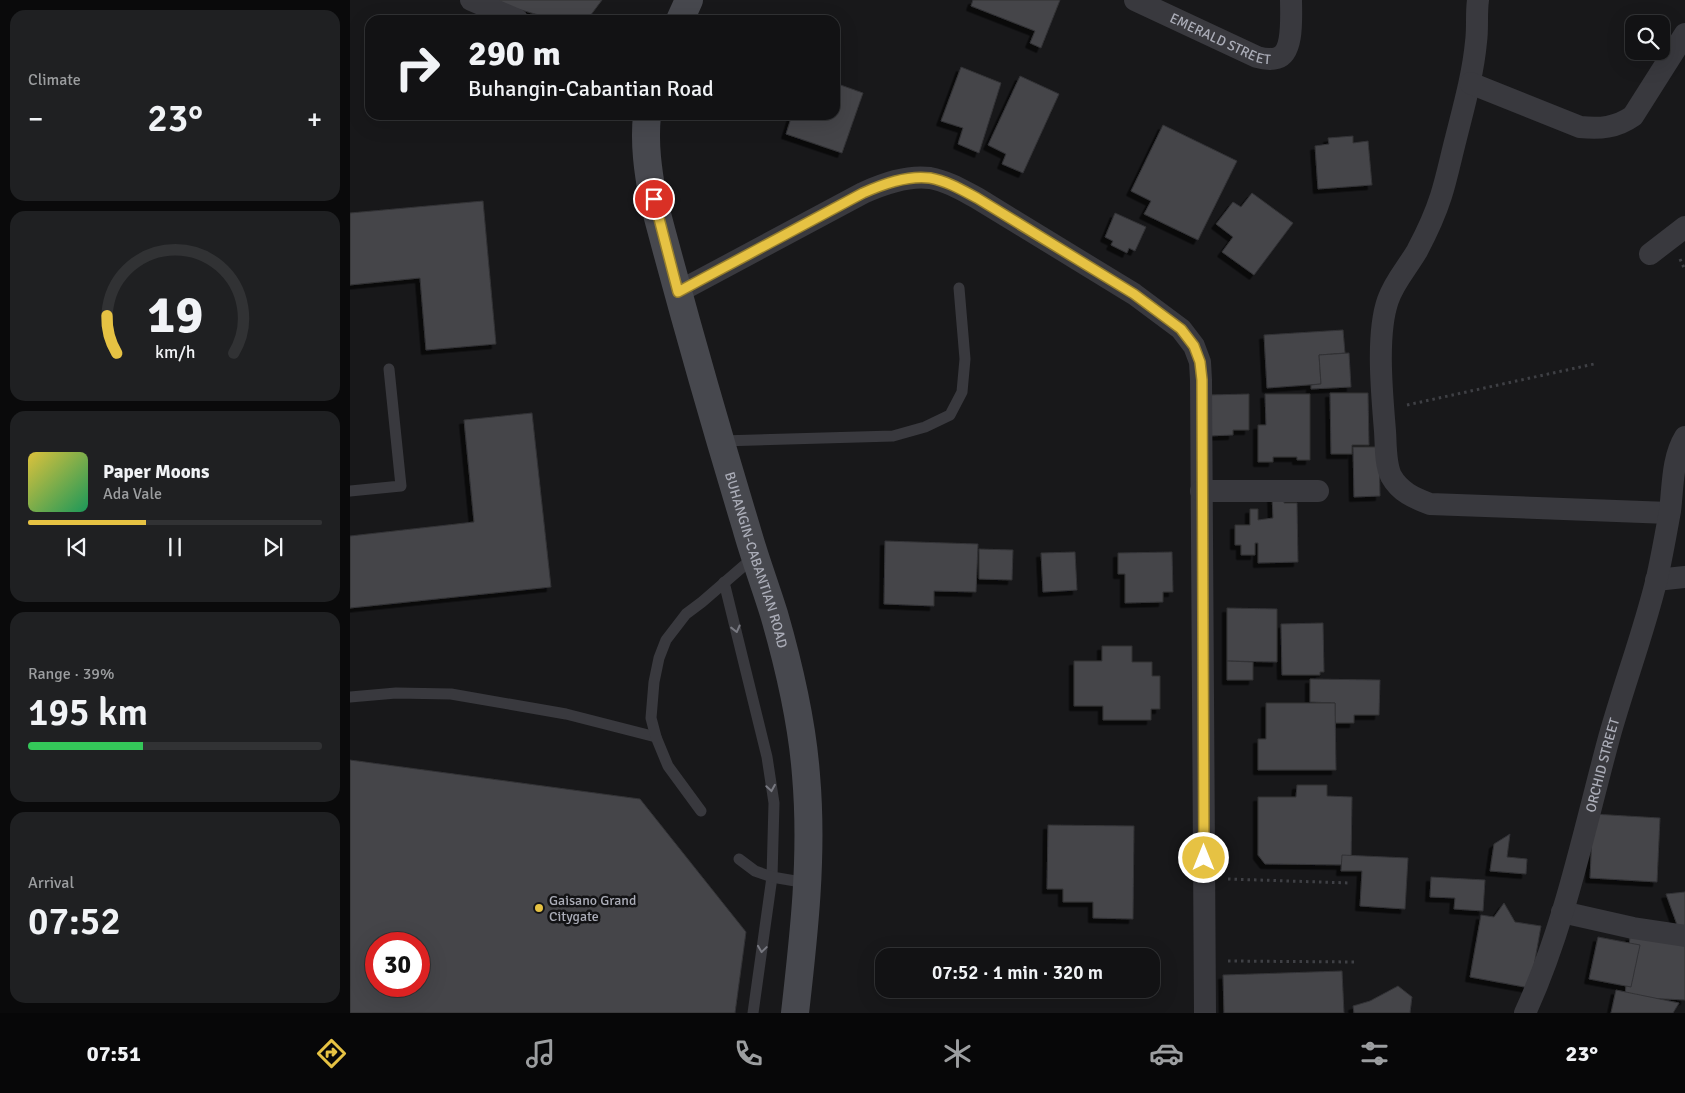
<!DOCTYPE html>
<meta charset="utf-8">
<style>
body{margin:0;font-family:Signika,sans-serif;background:#1f2022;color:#f1f3f6;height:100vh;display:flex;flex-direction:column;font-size:19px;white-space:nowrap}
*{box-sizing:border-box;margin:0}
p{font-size:16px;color:#9c9ea0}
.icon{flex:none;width:28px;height:28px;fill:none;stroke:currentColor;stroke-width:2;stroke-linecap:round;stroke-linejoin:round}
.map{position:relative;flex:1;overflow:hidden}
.side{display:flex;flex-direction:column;gap:10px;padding:10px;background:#0a0a0b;width:350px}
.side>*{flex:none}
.banner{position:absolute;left:15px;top:15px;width:475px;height:105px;border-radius:15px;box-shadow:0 5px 20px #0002,0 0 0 1px #313234;background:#121214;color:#f1f3f6;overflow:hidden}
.fabs{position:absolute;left:1275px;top:15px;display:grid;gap:10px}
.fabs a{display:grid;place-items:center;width:45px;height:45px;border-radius:10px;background:#121214;box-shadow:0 5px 20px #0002,0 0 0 1px #313234;font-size:25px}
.speed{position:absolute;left:15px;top:932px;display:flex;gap:10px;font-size:25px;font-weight:700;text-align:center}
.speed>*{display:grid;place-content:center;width:65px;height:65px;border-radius:50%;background:#121214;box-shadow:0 5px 20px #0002,0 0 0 1px #313234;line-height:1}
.speed .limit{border:8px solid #d22;background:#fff;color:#111}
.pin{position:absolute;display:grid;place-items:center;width:42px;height:42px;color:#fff;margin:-21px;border:2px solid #fff;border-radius:50%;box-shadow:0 1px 5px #0007}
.me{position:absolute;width:55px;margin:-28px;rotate:0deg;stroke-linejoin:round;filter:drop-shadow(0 0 4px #0008)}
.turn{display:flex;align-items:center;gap:18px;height:105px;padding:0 20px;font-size:22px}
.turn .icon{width:65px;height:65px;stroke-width:2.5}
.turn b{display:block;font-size:35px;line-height:42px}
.big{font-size:38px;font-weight:600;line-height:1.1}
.side .tile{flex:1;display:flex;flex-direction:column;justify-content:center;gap:8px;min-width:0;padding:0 18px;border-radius:15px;background:#1f2022}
.side .dial{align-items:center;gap:0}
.dial svg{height:130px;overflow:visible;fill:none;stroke:#313234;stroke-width:7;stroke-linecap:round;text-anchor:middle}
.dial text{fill:#f1f3f6;stroke:none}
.song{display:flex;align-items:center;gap:15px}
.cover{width:60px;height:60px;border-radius:8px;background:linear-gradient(135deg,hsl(50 70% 55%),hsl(150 70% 35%))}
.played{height:5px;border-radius:2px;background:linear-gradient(90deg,#e6c243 40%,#313234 40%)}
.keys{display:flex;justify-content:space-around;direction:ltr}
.heat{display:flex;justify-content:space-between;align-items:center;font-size:28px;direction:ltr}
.charge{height:8px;border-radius:4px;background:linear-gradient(90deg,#34c759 39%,#313234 0)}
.trip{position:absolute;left:525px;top:948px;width:285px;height:50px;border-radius:15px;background:#121214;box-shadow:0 5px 20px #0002,0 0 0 1px #313234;font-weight:600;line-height:50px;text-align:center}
.dock{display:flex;height:80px;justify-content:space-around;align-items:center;background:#070708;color:#9c9ea0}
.dock .icon{width:35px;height:35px}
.dock .current{color:#e6c243}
.dock b{font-size:22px;color:#f1f3f6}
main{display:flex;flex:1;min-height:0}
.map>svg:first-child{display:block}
.building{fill:#454549;stroke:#323235;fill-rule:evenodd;filter:url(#shadow)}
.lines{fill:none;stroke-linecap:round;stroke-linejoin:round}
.path{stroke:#3f4045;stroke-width:3;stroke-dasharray:2.5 4;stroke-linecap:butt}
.service{stroke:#39393e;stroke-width:11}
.minor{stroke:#39393e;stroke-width:22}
.secondary{stroke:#47484e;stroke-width:28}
.oneway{stroke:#787981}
.route-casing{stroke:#967e2c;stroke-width:12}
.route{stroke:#e6c243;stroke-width:9}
.poi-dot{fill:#e6c243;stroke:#131315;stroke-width:2}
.labels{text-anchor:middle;stroke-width:5;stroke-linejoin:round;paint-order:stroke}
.street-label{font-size:14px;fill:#abadb8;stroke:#131315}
.poi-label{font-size:14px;fill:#abadb8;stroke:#131315;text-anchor:start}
</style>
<main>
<section class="side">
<div class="tile"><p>Climate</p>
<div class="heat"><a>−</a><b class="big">23°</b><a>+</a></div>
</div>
<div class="tile dial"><svg viewBox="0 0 100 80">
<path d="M14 69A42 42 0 1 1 86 69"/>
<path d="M14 69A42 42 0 0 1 8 46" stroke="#e6c243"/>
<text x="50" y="56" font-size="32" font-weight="700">19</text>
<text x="50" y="72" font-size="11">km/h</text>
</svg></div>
<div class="tile">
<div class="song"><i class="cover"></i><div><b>Paper Moons</b><p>Ada Vale</p></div></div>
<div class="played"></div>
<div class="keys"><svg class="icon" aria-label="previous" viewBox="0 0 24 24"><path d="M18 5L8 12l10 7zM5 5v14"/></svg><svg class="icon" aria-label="pause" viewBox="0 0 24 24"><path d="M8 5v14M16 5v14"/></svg><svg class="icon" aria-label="next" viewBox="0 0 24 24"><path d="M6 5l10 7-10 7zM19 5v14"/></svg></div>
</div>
<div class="tile"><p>Range · 39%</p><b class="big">195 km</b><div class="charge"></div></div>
<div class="tile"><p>Arrival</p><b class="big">07:52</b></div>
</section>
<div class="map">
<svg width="1335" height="1013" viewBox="0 0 1335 1013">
<defs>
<filter id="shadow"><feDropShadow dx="-4.5" dy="4.5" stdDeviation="0" flood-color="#0009"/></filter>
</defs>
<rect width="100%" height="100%" fill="#18181a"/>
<!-- building -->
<g class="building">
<path d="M 136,0 L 252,0 L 237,20 L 206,20 Z"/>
<path d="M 623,0 L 710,0 L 691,48 L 680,43 L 685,31 L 621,6 Z"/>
<path d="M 611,67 L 651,83 L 629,153 L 608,144 L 613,128 L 591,121 Z"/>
<path d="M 670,76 L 709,94 L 673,173 L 652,164 L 656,154 L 638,145 Z"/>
<path d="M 485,83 L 513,93 L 492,153 L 436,134 L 442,115 L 485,115 Z"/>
<path d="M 813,125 L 887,161 L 848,240 L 794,214 L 801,201 L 781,191 Z"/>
<path d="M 1003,136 L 1003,143 L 1018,141 L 1022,185 L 968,189 L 965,146 L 979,144 L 978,138 Z"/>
<path d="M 902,193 L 943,223 L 904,275 L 872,252 L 883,237 L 866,224 L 883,202 L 891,207 Z"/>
<path d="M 133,201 L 146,344 L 76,350 L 70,278 L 0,285 L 0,213 Z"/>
<path d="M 765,213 L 796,227 L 785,251 L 779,248 L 777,253 L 761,245 L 763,241 L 755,237 Z"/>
<path d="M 993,330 L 995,353 L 969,355 L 971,384 L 917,388 L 914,335 Z"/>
<path d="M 999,353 L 1001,387 L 961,389 L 961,385 L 971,384 L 969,355 Z"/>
<path d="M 980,393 L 1018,393 L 1019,445 L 1002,445 L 1002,454 L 981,454 Z"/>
<path d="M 899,394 L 899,430 L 883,430 L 883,435 L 857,436 L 857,395 Z"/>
<path d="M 915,394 L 960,394 L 960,460 L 947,460 L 947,457 L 923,457 L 923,462 L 908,462 L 908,425 L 916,425 Z"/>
<path d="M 182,413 L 201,587 L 0,608 L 0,536 L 124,522 L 114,420 Z"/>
<path d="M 1003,447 L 1029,447 L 1030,496 L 1004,497 Z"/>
<path d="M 922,495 L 934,498 L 934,503 L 947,503 L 948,562 L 908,563 L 908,543 L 905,543 L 905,555 L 891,555 L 891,545 L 885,545 L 885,525 L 900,525 L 900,509 L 908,509 L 908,520 L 923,518 Z"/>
<path d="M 535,541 L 628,544 L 626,592 L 584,591 L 584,606 L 534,604 Z"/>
<path d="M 629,549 L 663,550 L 662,580 L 629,579 Z"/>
<path d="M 725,552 L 727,590 L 693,592 L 691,553 Z"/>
<path d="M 822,552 L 823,592 L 813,592 L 813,602 L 775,603 L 775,574 L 768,574 L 768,553 Z"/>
<path d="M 877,608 L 927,609 L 927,662 L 877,661 Z"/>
<path d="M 973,623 L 974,672 L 970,672 L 970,675 L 932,675 L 931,624 Z"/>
<path d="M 752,646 L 782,646 L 782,662 L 802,662 L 802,676 L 810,676 L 810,709 L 801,709 L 801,720 L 753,720 L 753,706 L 724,706 L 724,661 L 752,661 Z"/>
<path d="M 877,661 L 903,662 L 903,680 L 877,680 Z"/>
<path d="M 960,679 L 1030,680 L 1029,715 L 1004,715 L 1004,723 L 985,723 L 985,703 L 960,702 Z"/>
<path d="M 916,703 L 985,703 L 986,770 L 908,770 L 908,739 L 916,739 Z"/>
<path d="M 0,760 L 290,799 L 396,932 L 385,1013 L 0,1013 ZM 26,944 L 69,944 L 69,986 L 26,986 Z"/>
<path d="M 947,785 L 977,785 L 977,796 L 1002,797 L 1001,865 L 915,864 L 908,855 L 908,797 L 946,797 Z"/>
<path d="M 1243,814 L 1310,818 L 1307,882 L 1240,878 Z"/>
<path d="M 698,825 L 784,826 L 783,919 L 743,918 L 743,902 L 713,902 L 713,889 L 697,889 Z"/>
<path d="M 1160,834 L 1157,857 L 1177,859 L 1176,874 L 1140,871 L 1144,844 Z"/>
<path d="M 992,855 L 1058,858 L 1055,909 L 1010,906 L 1012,871 L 991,871 Z"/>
<path d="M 1081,877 L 1135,880 L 1133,911 L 1104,909 L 1105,898 L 1080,897 Z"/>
<path d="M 1335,892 L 1335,933 L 1330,933 L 1316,894 Z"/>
<path d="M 1154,903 L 1165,922 L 1191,926 L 1180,988 L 1120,977 L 1131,915 L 1144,917 Z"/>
<path d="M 1280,936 L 1335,939 L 1335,1000 L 1275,997 Z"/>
<path d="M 1248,937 L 1290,945 L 1281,987 L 1239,979 Z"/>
<path d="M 992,971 L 994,1013 L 874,1013 L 873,975 Z"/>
<path d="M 1048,986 L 1062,997 L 1060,1013 L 1004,1013 L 1003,1006 L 1020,1001 Z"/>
<path d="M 1266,990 L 1329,1003 L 1323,1013 L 1261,1013 Z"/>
</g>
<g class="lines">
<!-- path -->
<g class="path">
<path d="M 1330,259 L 1335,270"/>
<path d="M 1057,405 L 1244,364"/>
<path d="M 878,879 L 1000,883"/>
<path d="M 878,961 L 1005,962"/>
</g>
<!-- service -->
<g class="service">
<path d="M 371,441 L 543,436 L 575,427 L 600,415 L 612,392 L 615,359 L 609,288"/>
<path d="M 0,491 L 51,486 L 39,369"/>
<path d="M 374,582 L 417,757 L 424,803 L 422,877 L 403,1013"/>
<path d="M 0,697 L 46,693 L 101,694 L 216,714 L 306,737"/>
<path d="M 351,811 L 318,766 L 306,737 L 301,718 L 304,682 L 309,658 L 316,640 L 336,614 L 352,602 L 404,557"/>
<path d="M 389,859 L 405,871 L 422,877 L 457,883"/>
</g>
<!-- minor -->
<g class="minor">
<path d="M 121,0 L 168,20"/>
<path id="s1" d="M 785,0 L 907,57 C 914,59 920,60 927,58 C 944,53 941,15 941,0"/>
<path d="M 1128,0 C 1126,14 1128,28 1126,42 C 1123,74 1114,106 1106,138 C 1101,157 1097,177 1091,196 C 1085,215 1076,234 1067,251 C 1057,268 1044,282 1038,300 C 1026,334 1032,394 1035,431 C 1036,445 1035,463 1041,476 C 1050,492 1064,498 1080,504 L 1319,513"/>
<path d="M 1120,83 L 1230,127 C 1250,129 1266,128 1283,116 L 1335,34"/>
<path d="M 1300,254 L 1335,227"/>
<path d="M 328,292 L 513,193 C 533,184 557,175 580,178 C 597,181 612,190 627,198 L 784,294 L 831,329 L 844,346 L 850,362 L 851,380 L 855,1013"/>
<path d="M 851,491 L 968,491"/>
<path d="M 1306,580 L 1335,577"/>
<path d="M 1212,912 L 1283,928 L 1335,936"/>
<path id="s2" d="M 1175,1013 C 1215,926 1234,830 1259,738 C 1274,684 1294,632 1307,578 C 1312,556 1316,533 1320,511 C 1323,487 1322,458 1335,437"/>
</g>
<!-- secondary -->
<g class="secondary">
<path d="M 330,20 L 339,0"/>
<path id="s3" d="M 297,115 C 294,144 298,171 303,199 C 332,309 363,418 396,527 C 404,556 415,585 424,614 C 439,666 452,721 456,775 C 463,855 454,934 445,1013"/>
</g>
</g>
<!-- one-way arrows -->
<defs><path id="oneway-chevron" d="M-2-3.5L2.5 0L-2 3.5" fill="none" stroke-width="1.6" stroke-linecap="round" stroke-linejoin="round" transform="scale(1.25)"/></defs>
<g class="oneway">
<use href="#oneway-chevron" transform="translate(386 629) rotate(76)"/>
<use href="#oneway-chevron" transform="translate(421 788) rotate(81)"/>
<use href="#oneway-chevron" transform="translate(412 949) rotate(98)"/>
</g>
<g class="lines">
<!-- route casing -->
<g class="route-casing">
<path id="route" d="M 304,199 L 328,292 L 513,193 C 533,184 557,175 580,178 C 597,181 612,190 627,198 L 784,294 L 831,329 L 844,346 L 850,362 L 852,380 L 854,858"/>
</g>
<!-- route -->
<use href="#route" class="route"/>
</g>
<!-- markers -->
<circle class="poi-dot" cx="189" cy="908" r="5"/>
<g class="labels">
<!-- street labels -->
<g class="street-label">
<text dy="5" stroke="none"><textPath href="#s1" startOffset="94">EMERALD STREET</textPath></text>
<text dy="5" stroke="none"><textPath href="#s3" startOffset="460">BUHANGIN-CABANTIAN ROAD</textPath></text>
<text dy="5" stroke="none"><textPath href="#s2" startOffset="260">ORCHID STREET</textPath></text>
</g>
<!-- poi labels -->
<g class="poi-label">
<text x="199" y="905">Gaisano Grand<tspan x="199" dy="16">Citygate</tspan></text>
</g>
</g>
</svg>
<div class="fabs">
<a><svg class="icon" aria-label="search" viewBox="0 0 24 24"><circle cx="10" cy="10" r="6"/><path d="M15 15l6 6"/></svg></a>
</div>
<div class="speed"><div class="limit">30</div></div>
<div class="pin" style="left:304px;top:199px;background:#d93025"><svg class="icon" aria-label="arrive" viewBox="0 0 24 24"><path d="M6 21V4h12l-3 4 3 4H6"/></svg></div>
<svg class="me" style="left:854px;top:858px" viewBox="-20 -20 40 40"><circle r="17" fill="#e6c243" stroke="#fff" stroke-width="3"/><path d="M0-11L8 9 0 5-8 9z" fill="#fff"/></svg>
<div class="trip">07:52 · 1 min · 320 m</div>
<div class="banner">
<div class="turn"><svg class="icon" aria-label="right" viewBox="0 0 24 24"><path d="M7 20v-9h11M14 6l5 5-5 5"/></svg><div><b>290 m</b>Buhangin-Cabantian Road</div></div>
</div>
</div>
</main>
<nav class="dock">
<b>07:51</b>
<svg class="icon current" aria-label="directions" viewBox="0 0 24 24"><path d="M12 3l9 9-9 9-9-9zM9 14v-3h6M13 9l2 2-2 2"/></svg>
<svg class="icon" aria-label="music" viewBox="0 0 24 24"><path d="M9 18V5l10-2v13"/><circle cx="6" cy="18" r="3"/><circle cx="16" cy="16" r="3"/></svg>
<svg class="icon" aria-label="phone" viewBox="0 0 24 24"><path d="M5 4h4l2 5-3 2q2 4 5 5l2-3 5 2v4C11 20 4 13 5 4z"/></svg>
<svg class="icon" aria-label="climate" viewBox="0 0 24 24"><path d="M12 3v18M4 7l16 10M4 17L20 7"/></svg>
<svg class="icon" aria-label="car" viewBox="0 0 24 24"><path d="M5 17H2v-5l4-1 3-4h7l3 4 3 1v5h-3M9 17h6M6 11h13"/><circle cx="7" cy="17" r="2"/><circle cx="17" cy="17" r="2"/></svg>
<svg class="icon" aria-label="filters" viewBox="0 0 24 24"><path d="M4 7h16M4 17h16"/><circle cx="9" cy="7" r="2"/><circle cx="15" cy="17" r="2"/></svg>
<b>23°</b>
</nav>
